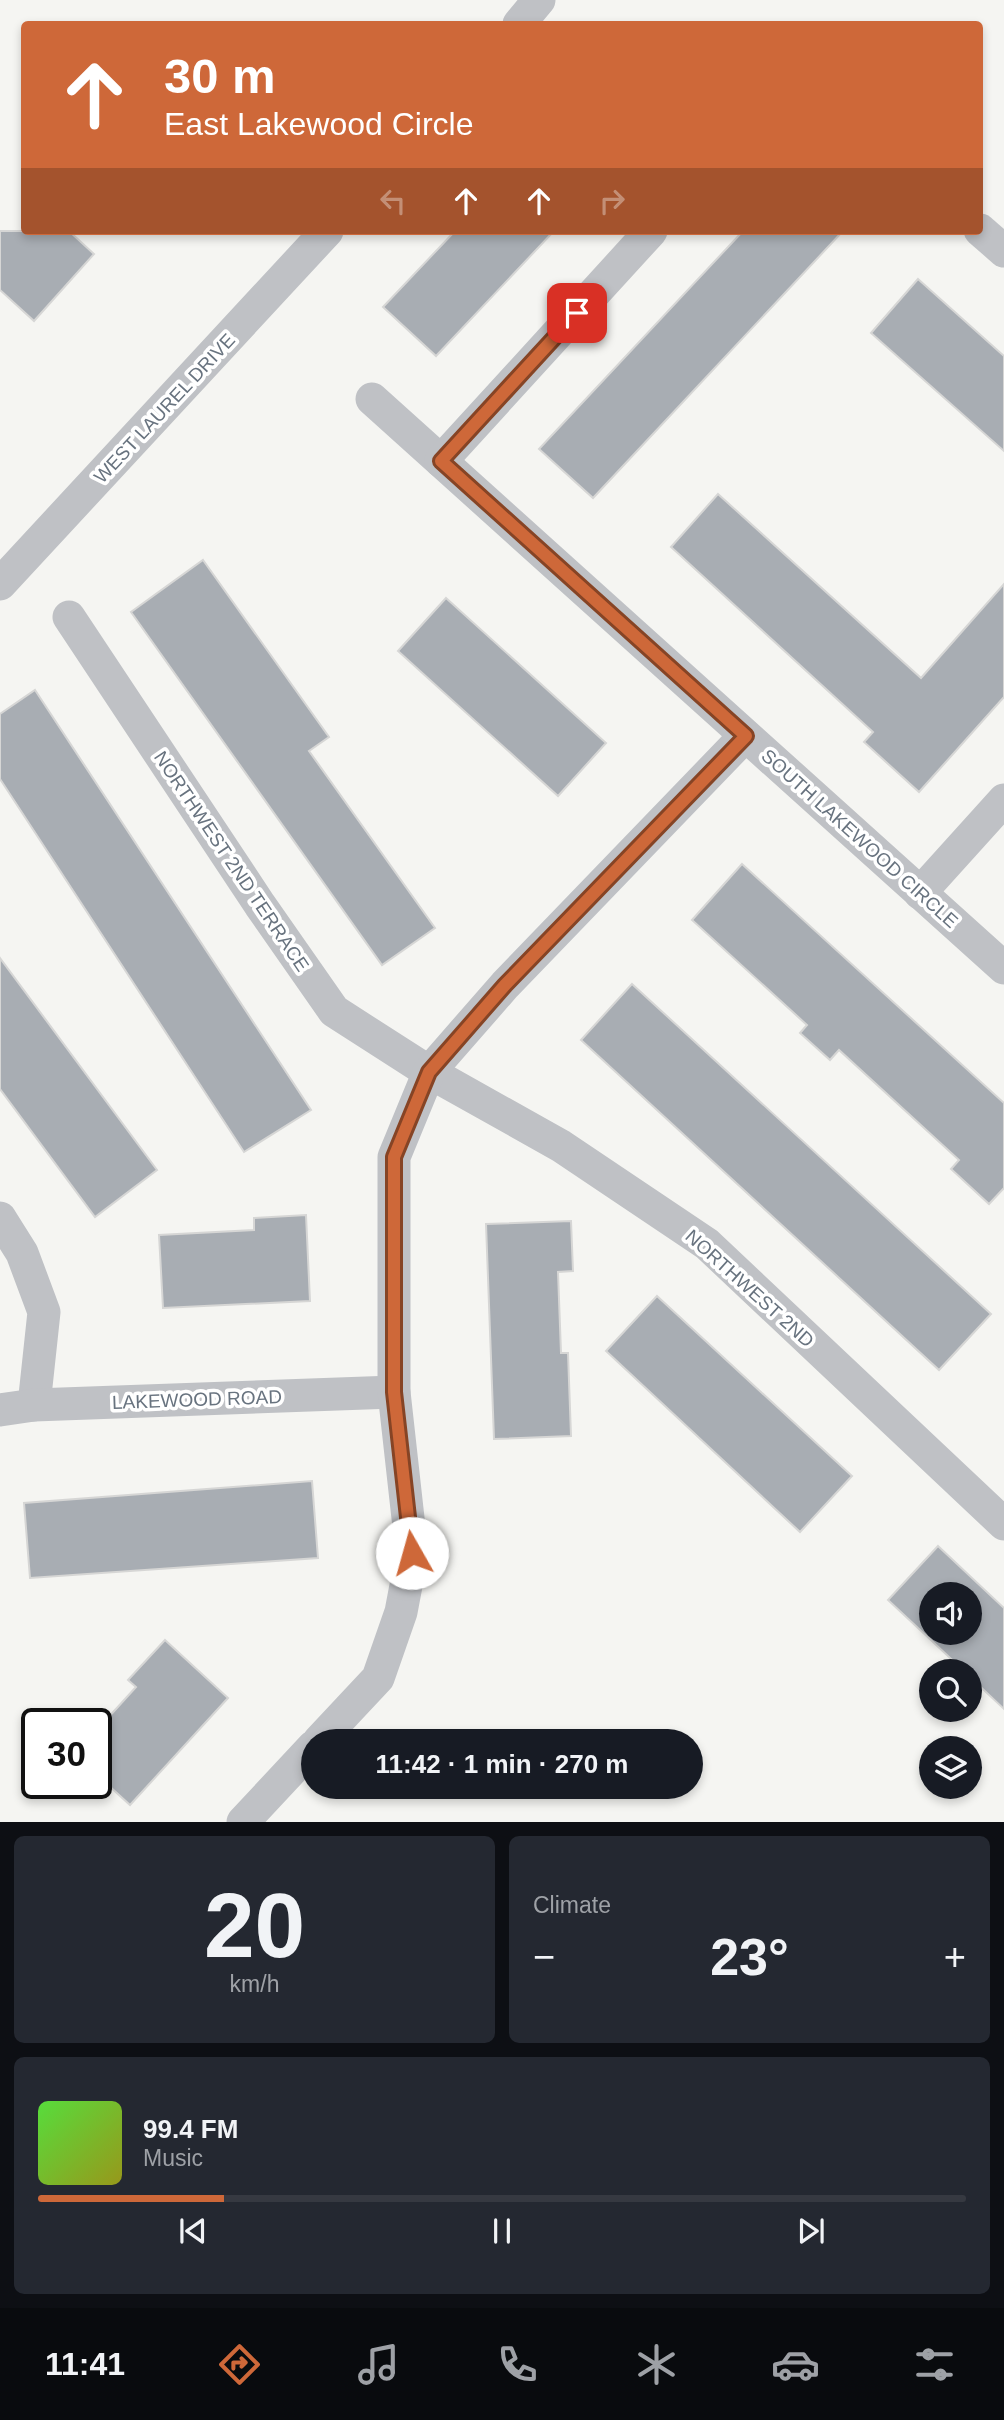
<!DOCTYPE html>
<meta charset="utf-8">
<style>
body{margin:0;font-family:Arial,sans-serif;background:#242831;color:#f1f3f6;height:100vh;display:flex;flex-direction:column;font-size:26px;white-space:nowrap}
*{box-sizing:border-box;margin:0}
p{font-size:23px;color:#9ea1a6}
.icon{flex:none;width:38px;height:38px;fill:none;stroke:currentColor;stroke-width:2;stroke-linecap:round;stroke-linejoin:round}
.map{position:relative;height:1822px;overflow:hidden}
.drawer{display:flex;flex-direction:column;gap:14px;padding:14px;background:#0d0f14;flex:1}
.drawer>*{flex:none}
.banner{position:absolute;left:21px;top:21px;width:962px;height:214px;border-radius:7px;box-shadow:0 4px 10px #0003;background:#ce6839;color:#fff;overflow:hidden}
.controls{position:absolute;left:919px;top:1582px;display:grid;gap:14px}
.controls a{display:grid;place-items:center;width:63px;height:63px;border-radius:50%;background:#171b24;box-shadow:0 4px 10px #0003;font-size:35px}
.speed{position:absolute;left:21px;top:1708px;display:flex;gap:14px;font-size:35px;font-weight:700;text-align:center}
.speed>*{display:grid;place-content:center;width:91px;height:91px;border-radius:50%;background:#171b24;box-shadow:0 4px 10px #0003;line-height:1}
.speed .limit{border:4px solid #111;border-radius:10px;background:#fff;color:#111}
.pin{position:absolute;display:grid;place-items:center;width:60px;height:60px;color:#fff;margin:-30px;border-radius:14px;box-shadow:0 4px 10px #0006}
.me{position:absolute;width:77px;margin:-38px;rotate:353deg;stroke-linejoin:round;filter:drop-shadow(0 0 5px #0008)}
.turn{display:flex;align-items:center;gap:24px;height:147px;padding:0 28px;font-size:32px}
.turn .icon{width:91px;height:91px;stroke-width:2.5}
.turn b{display:block;font-size:49px;line-height:60px}
.lanes{display:flex;align-items:center;height:66px;padding:0 28px;background:#0003;justify-content:center;gap:35px;direction:ltr}
.lanes .off{opacity:.35}
.big{font-size:52px;font-weight:600;line-height:1.1}
.drawer .widget{flex:1;display:flex;flex-direction:column;justify-content:center;gap:10px;min-width:0;padding:0 24px;border-radius:10px;background:#242831}
.drawer .dial{align-items:center;gap:0}
.dial b{font-size:91px;line-height:1}
.song{display:flex;align-items:center;gap:21px}
.cover{width:84px;height:84px;border-radius:10px;background:linear-gradient(135deg,hsl(110 70% 55%),hsl(60 70% 35%))}
.played{height:7px;border-radius:4px;background:linear-gradient(90deg,#ce6839 20%,#363941 20%)}
.keys{display:flex;justify-content:space-around;direction:ltr}
.heat{display:flex;justify-content:space-between;align-items:center;font-size:38px;direction:ltr}
.drawer .tiles{flex:1;display:grid;gap:14px;grid-template-columns:1fr 1fr}
.widget:last-child{grid-column:span 2}
.trip{position:absolute;left:301px;top:1729px;width:402px;height:70px;border-radius:35px;background:#171b24;box-shadow:0 4px 10px #0003;font-weight:600;line-height:70px;text-align:center}
.tab-bar{display:flex;height:112px;justify-content:space-around;align-items:center;background:#090b0e;color:#9ea1a6}
.tab-bar .icon{width:49px;height:49px}
.tab-bar .selected{color:#ce6839}
.tab-bar b{font-size:32px;color:#f1f3f6}
.map>svg:first-child{display:block}
.building{fill:#a8adb3;stroke:#d6d6d5;stroke-width:2;fill-rule:evenodd}
.lines{fill:none;stroke-linecap:round;stroke-linejoin:round}
.minor{stroke:#bfc1c5;stroke-width:33}
.route-casing{stroke:#864425;stroke-width:18}
.route{stroke:#ce6839;stroke-width:12}
.labels{text-anchor:middle;stroke-width:7;stroke-linejoin:round;paint-order:stroke}
.street-label{font-size:19px;fill:#68737f;stroke:#fff}
</style>
<div class="map">
<svg width="1004" height="1822" viewBox="0 0 1004 1822">
<rect width="100%" height="100%" fill="#f5f5f2"/>
<!-- building -->
<g class="building">
<path d="M 0,231 L 69,231 L 94,254 L 34,321 L 0,290 Z"/>
<path d="M 455,231 L 554,231 L 436,356 L 383,307 Z"/>
<path d="M 743,231 L 843,231 L 593,498 L 539,449 Z"/>
<path d="M 918,279 L 1004,356 L 1004,451 L 871,333 Z"/>
<path d="M 718,494 L 921,678 L 1004,584 L 1004,697 L 919,792 L 864,742 L 873,732 L 671,547 Z"/>
<path d="M 203,560 L 329,737 L 309,751 L 435,928 L 382,965 L 131,612 Z"/>
<path d="M 446,598 L 606,743 L 558,796 L 398,651 Z"/>
<path d="M 35,690 L 311,1110 L 244,1152 L 0,779 L 0,714 Z"/>
<path d="M 742,864 L 1004,1103 L 1004,1188 L 989,1204 L 951,1169 L 959,1160 L 839,1050 L 830,1060 L 800,1033 L 807,1025 L 692,920 Z"/>
<path d="M 0,958 L 157,1170 L 95,1217 L 0,1089 Z"/>
<path d="M 632,984 L 991,1314 L 939,1370 L 581,1040 Z"/>
<path d="M 306,1215 L 310,1301 L 163,1308 L 159,1235 L 254,1230 L 254,1218 Z"/>
<path d="M 571,1221 L 573,1271 L 558,1272 L 561,1353 L 568,1353 L 571,1436 L 494,1439 L 486,1224 Z"/>
<path d="M 657,1296 L 852,1476 L 800,1532 L 606,1351 Z"/>
<path d="M 312,1481 L 318,1558 L 30,1578 L 24,1503 Z"/>
<path d="M 938,1546 L 1004,1608 L 1004,1709 L 970,1677 L 970,1671 L 964,1671 L 888,1600 ZM 931,1594 L 970,1594 L 970,1633 L 931,1633 Z"/>
<path d="M 165,1640 L 228,1698 L 130,1805 L 96,1774 L 96,1731 L 136,1687 L 128,1680 Z"/>
</g>
<g class="lines">
<!-- minor -->
<g class="minor">
<path d="M 519,24 L 539,0"/>
<path d="M 980,230 L 1004,251"/>
<path d="M 372,399 L 1004,968"/>
<path d="M 441,461 L 651,231"/>
<path d="M 0,584 L 327,231"/>
<path d="M 69,617 L 260,905 L 334,1011 L 429,1072 L 561,1146 L 707,1244 L 1004,1524"/>
<path d="M 920,893 L 1004,800"/>
<path d="M 0,1218 L 22,1253 L 44,1312 L 34,1405"/>
<path d="M 0,1410 L 34,1405 L 394,1392"/>
<path d="M 319,1741 L 378,1678 L 401,1612 L 412,1554 L 394,1392 L 394,1157 L 429,1072 L 505,985 L 745,736"/>
<path d="M 243,1822 L 313,1747"/>
</g>
</g>
<g class="lines">
<!-- route casing -->
<g class="route-casing">
<path id="route" d="M 412,1553 L 394,1392 L 394,1157 L 429,1072 L 505,985 L 746,736 L 441,461 L 577,313"/>
</g>
<!-- route -->
<use href="#route" class="route"/>
</g>
<g class="labels">
<!-- street labels -->
<g class="street-label">
<text transform="translate(164 408) rotate(-47)" y="7">WEST LAUREL DRIVE</text>
<text transform="translate(860 838) rotate(42)" y="7">SOUTH LAKEWOOD CIRCLE</text>
<text transform="translate(232 861) rotate(56)" y="7">NORTHWEST 2ND TERRACE</text>
<text transform="translate(750 1288) rotate(42)" y="7">NORTHWEST 2ND</text>
<text transform="translate(197 1399) rotate(-2)" y="7">LAKEWOOD ROAD</text>
</g>
</g>
</svg>
<div class="controls">
<a><svg class="icon" aria-label="sound" viewBox="0 0 24 24"><path d="M4 9h4l5-4v14l-5-4H4zM17 9q2 3 0 6"/></svg></a>
<a><svg class="icon" aria-label="search" viewBox="0 0 24 24"><circle cx="10" cy="10" r="6"/><path d="M15 15l6 6"/></svg></a>
<a><svg class="icon" aria-label="layers" viewBox="0 0 24 24"><path d="M12 4l9 5-9 5-9-5zM3 14l9 5 9-5"/></svg></a>
</div>
<div class="speed"><div class="limit">30</div></div>
<div class="pin" style="left:577px;top:313px;background:#d93025"><svg class="icon" aria-label="arrive" viewBox="0 0 24 24"><path d="M6 21V4h12l-3 4 3 4H6"/></svg></div>
<svg class="me" style="left:412px;top:1553px" viewBox="-20 -20 40 40"><circle r="19" fill="#fff"/><path d="M0-13L10 11 0 6-10 11z" fill="#ce6839"/></svg>
<div class="trip">11:42 · 1 min · 270 m</div>
<div class="banner">
<div class="turn"><svg class="icon" aria-label="ahead" viewBox="0 0 24 24"><path d="M12 20V5M6 11l6-6 6 6"/></svg><div><b>30 m</b>East Lakewood Circle</div></div>
<div class="lanes"><svg class="icon off" aria-label="left" viewBox="0 0 24 24"><path d="M17 20v-9H6M10 6l-5 5 5 5"/></svg><svg class="icon" aria-label="ahead" viewBox="0 0 24 24"><path d="M12 20V5M6 11l6-6 6 6"/></svg><svg class="icon" aria-label="ahead" viewBox="0 0 24 24"><path d="M12 20V5M6 11l6-6 6 6"/></svg><svg class="icon off" aria-label="right" viewBox="0 0 24 24"><path d="M7 20v-9h11M14 6l5 5-5 5"/></svg></div>
</div>
</div>
<section class="drawer">
<div class="tiles">
<div class="widget dial"><b>20</b><p>km/h</p></div>
<div class="widget"><p>Climate</p>
<div class="heat"><a>−</a><b class="big">23°</b><a>+</a></div>
</div>
<div class="widget">
<div class="song"><i class="cover"></i><div><b>99.4 FM</b><p>Music</p></div></div>
<div class="played"></div>
<div class="keys"><svg class="icon" aria-label="previous" viewBox="0 0 24 24"><path d="M18 5L8 12l10 7zM5 5v14"/></svg><svg class="icon" aria-label="pause" viewBox="0 0 24 24"><path d="M8 5v14M16 5v14"/></svg><svg class="icon" aria-label="next" viewBox="0 0 24 24"><path d="M6 5l10 7-10 7zM19 5v14"/></svg></div>
</div>
</div>
</section>
<nav class="tab-bar">
<b>11:41</b>
<svg class="icon selected" aria-label="directions" viewBox="0 0 24 24"><path d="M12 3l9 9-9 9-9-9zM9 14v-3h6M13 9l2 2-2 2"/></svg>
<svg class="icon" aria-label="music" viewBox="0 0 24 24"><path d="M9 18V5l10-2v13"/><circle cx="6" cy="18" r="3"/><circle cx="16" cy="16" r="3"/></svg>
<svg class="icon" aria-label="phone" viewBox="0 0 24 24"><path d="M5 4h4l2 5-3 2q2 4 5 5l2-3 5 2v4C11 20 4 13 5 4z"/></svg>
<svg class="icon" aria-label="climate" viewBox="0 0 24 24"><path d="M12 3v18M4 7l16 10M4 17L20 7"/></svg>
<svg class="icon" aria-label="car" viewBox="0 0 24 24"><path d="M5 17H2v-5l4-1 3-4h7l3 4 3 1v5h-3M9 17h6M6 11h13"/><circle cx="7" cy="17" r="2"/><circle cx="17" cy="17" r="2"/></svg>
<svg class="icon" aria-label="filters" viewBox="0 0 24 24"><path d="M4 7h16M4 17h16"/><circle cx="9" cy="7" r="2"/><circle cx="15" cy="17" r="2"/></svg>
</nav>
